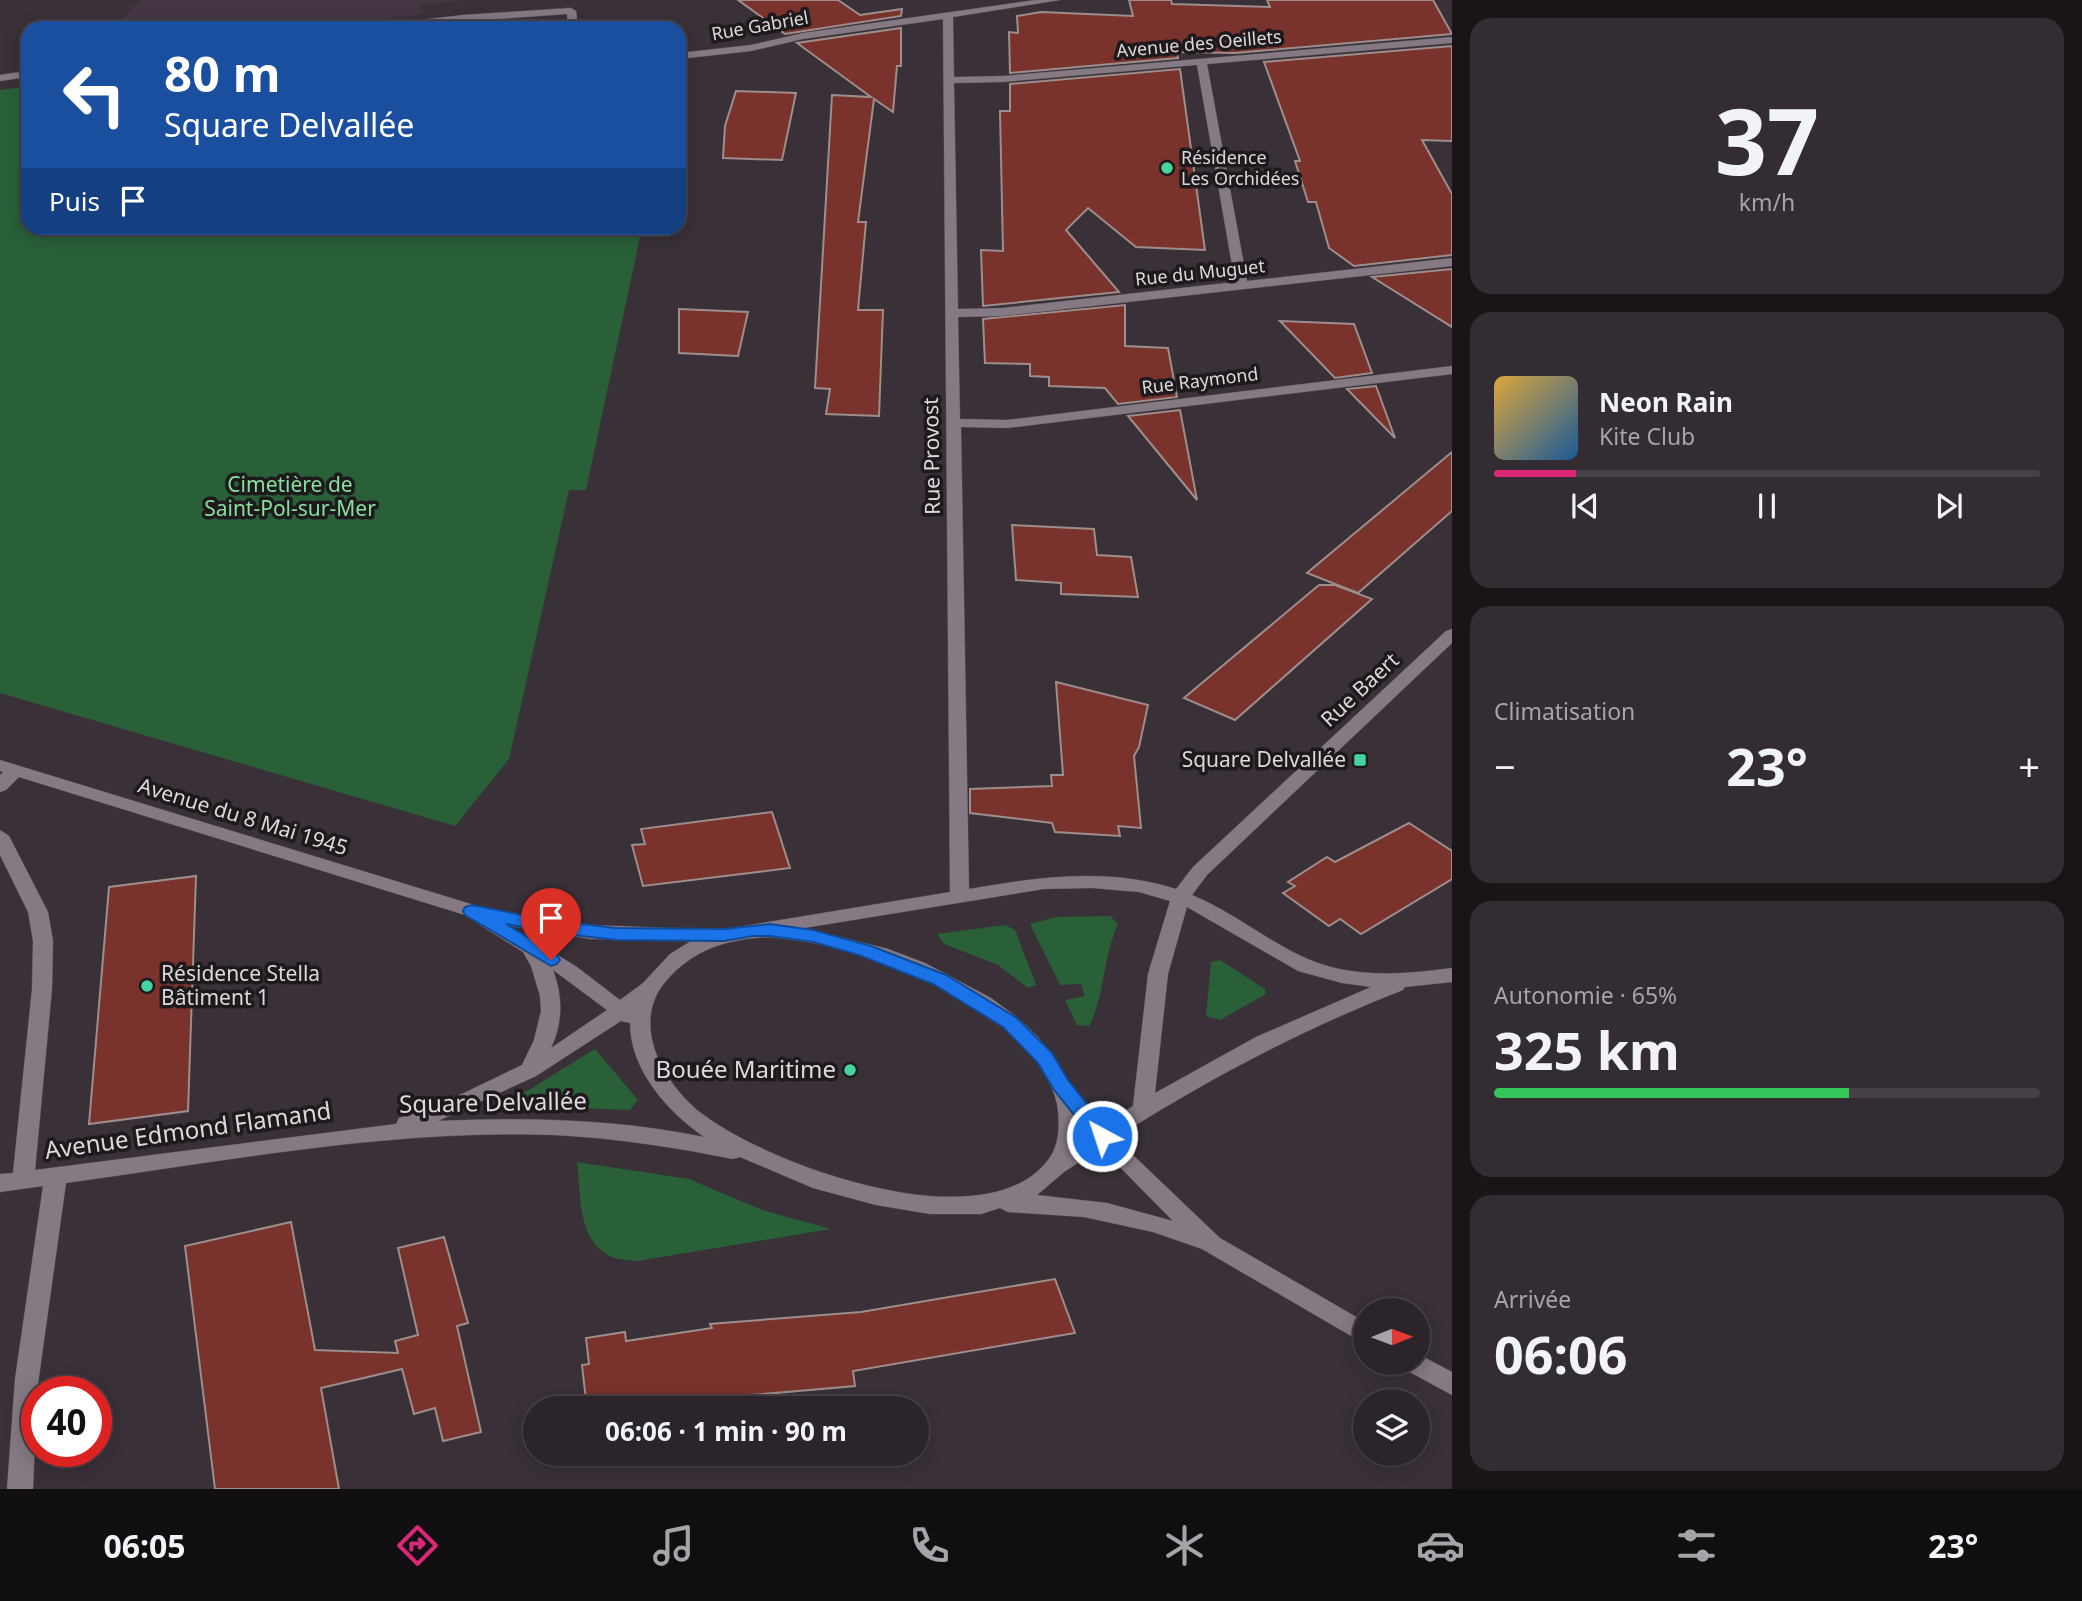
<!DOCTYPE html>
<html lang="fr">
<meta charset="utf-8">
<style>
body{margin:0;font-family:"Noto Sans",sans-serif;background:#332c32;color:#f1f3f6;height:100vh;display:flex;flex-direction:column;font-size:26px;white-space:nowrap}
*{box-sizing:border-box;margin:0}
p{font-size:23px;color:#a6a4a8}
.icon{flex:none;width:38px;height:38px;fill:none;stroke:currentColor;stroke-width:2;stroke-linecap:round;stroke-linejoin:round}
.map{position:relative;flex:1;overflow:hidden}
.drawer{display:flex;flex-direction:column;gap:18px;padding:18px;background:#181417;width:630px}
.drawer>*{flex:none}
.banner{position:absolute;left:21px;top:21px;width:665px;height:214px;border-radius:21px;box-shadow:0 4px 18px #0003,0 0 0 2px #474147;background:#1a4fa0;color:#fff;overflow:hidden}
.needle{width:46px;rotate:89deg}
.controls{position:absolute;left:1353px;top:1298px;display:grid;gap:14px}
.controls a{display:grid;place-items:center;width:77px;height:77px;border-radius:50%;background:#2b242a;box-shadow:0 4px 18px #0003,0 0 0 2px #474147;font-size:35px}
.speed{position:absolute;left:21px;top:1376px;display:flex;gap:14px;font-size:35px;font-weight:700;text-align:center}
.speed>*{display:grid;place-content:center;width:91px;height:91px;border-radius:50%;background:#2b242a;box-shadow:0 4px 18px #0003,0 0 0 2px #474147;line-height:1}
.speed .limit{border:10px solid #d22;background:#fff;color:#111}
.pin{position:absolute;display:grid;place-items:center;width:60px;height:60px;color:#fff;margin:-72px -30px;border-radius:50% 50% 50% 0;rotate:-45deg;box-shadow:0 0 7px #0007}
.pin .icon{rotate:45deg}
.me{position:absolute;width:77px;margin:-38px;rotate:320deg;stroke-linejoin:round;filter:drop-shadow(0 0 5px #0008)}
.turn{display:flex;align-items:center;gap:24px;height:147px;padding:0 28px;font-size:32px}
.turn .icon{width:91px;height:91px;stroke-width:2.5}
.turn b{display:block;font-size:49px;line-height:60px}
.then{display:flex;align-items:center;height:66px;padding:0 28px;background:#0003;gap:14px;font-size:26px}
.big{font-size:52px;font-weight:700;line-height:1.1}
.drawer .card{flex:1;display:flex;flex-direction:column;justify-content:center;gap:10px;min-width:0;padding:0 24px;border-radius:21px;background:#332c32}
.drawer .dial{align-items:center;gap:0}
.dial b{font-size:91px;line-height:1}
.song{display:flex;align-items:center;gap:21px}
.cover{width:84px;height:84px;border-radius:10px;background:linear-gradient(135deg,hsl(40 70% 55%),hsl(210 70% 35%))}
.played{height:7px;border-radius:4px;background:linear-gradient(90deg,#db2777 15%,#474147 15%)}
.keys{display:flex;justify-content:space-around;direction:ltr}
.heat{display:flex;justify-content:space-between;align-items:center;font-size:38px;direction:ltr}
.charge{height:10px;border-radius:5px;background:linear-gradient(90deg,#34c759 65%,#474147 0)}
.trip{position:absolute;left:523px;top:1396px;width:406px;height:70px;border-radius:35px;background:#2b242a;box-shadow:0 4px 18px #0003,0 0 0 2px #474147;font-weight:700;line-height:70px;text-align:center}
.tab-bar{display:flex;height:112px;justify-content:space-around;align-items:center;background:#110e11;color:#a6a4a8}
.tab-bar .icon{width:49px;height:49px}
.tab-bar .current{color:#db2777}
.tab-bar b{font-size:32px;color:#f1f3f6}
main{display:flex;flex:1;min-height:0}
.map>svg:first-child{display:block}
.built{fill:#443643}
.green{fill:#296038}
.building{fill:#7a322c;stroke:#9d8e8c;stroke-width:2}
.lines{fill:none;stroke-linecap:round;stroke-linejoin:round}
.minor-casing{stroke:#554e54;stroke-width:1}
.minor{fill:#857a83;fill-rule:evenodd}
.route{fill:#1a73e8;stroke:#114b97;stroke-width:2}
.poi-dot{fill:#45d49f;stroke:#1d191d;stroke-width:2.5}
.labels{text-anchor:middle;stroke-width:7;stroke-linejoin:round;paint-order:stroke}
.far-street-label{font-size:18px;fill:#ddd8dd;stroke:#1d191d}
.far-poi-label{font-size:18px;fill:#ddd8dd;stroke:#1d191d;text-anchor:start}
.street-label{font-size:21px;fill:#ddd8dd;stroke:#1d191d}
.park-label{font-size:21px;fill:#85e19b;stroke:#1d191d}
.poi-label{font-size:21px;fill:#ddd8dd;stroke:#1d191d;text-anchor:end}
.near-poi-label{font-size:24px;fill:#ddd8dd;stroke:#1d191d;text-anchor:end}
.near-street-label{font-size:24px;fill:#ddd8dd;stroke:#1d191d}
</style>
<main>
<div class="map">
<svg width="1452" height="1489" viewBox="0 0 1452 1489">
<rect width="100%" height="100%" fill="#393038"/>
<!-- built -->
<path class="built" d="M 142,0 L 465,0 L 419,6 L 426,14 L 319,28 L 111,28 Z"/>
<!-- green -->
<g class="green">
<path d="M 28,86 L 28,228 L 642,228 L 586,490 L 569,490 L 509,759 L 455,826 L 0,693 L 0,90 Z"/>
<path d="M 1110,916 L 1118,924 C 1102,959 1106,992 1089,1026 L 1077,1025 L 1065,1000 L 1085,996 L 1081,984 L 1060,985 L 1030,924 L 1056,917 Z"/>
<path d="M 1005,925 L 1015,930 L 1036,985 L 1028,988 L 998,965 L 944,944 L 937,934 Z"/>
<path d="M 1220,960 L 1265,989 L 1266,994 L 1220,1020 L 1206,1016 L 1211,962 Z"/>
<path d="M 595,1049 L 638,1100 L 630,1110 L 523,1106 L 519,1096 Z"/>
<path d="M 577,1162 L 689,1179 L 762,1210 L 831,1229 L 637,1261 C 630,1260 621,1260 615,1258 C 577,1245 581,1195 577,1162 Z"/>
</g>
<!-- building -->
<g class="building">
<path d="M 738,0 L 838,0 L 860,15 L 902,9 L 901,16 L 785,34 Z"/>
<path d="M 1129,0 L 1171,0 L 1172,4 L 1270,7 L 1267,0 L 1433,0 L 1452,34 L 1235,53 L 1177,52 L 1178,58 L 1010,73 L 1009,32 L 1018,33 L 1017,16 L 1041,12 L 1133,16 Z"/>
<path d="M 901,28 L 901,66 L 897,66 L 893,112 L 874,99 L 858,222 L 866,222 L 858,310 L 883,310 L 879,416 L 826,414 L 830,389 L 815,388 L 832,95 L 871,97 L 797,43 Z"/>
<path d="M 1452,46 L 1452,141 L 1422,140 L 1452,194 L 1452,255 L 1354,266 L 1329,248 L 1316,202 L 1308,202 L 1295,161 L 1300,161 L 1264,62 Z"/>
<path d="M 1180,69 L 1205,250 L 1136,247 L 1088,208 L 1066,230 L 1119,292 L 983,306 L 981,250 L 1003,251 L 1000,111 L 1010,111 L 1010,84 Z"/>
<path d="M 736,91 L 796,93 L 782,160 L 723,158 L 725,126 Z"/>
<path d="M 1452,269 L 1452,327 L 1372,277 Z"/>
<path d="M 1125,305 L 1125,346 L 1168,348 L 1177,397 L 1118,404 L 1105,388 L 1049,386 L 1049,377 L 1030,376 L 1030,364 L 985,363 L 983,319 Z"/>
<path d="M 679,309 L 748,312 L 738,356 L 679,353 Z"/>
<path d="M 1280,321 L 1354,324 L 1372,373 L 1335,378 Z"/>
<path d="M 1376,386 L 1395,438 L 1347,389 Z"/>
<path d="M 1180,410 L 1197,500 L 1128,416 Z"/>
<path d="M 1452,452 L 1452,511 L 1358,593 L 1307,573 Z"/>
<path d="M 1012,525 L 1094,529 L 1097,555 L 1131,557 L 1138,597 L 1061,594 L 1061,583 L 1016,580 Z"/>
<path d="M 1319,585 L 1335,585 L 1372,599 L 1235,720 L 1184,698 Z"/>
<path d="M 1056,682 L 1148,705 L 1139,747 L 1134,756 L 1141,828 L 1118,826 L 1120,836 L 1055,832 L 1052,823 L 970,813 L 970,789 L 1052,786 L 1051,775 L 1063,775 Z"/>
<path d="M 772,812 L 790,868 L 643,886 L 632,845 L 645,844 L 641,829 Z"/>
<path d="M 1409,823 L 1452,851 L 1452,879 L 1361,934 L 1340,919 L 1329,926 L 1283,893 L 1295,886 L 1288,882 L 1327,857 L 1335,862 Z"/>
<path d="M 196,876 L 188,1111 L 89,1124 L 109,887 Z"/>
<path d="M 291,1222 L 315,1350 L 398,1353 L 395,1341 L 418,1335 L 398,1248 L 444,1237 L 468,1323 L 457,1326 L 481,1432 L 443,1441 L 435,1408 L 414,1414 L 402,1369 L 321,1388 L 339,1489 L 215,1489 L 185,1246 Z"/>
<path d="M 1055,1279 L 1075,1333 L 853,1371 L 855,1386 L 752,1395 L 754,1401 L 710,1409 L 587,1409 L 582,1365 L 589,1364 L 586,1338 L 625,1332 L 626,1341 L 712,1328 L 710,1324 L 861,1312 Z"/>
</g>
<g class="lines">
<!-- minor casing -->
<g class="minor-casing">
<g id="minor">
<path d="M 1036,0 L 1060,0 L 953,17 L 954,77 L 1003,76 L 1452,37 L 1452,43 L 1207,64 L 1247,281 L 1452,258 L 1452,266 L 1002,316 L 958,317 L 960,419 L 1007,420 L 1452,366 L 1452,374 L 1007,428 L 961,427 L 969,889 C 1039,877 1107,867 1176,889 L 1193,867 L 1446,631 L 1452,629 L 1452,643 L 1207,875 L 1192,895 C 1231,911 1262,937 1299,955 C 1347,979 1401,975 1452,968 L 1452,982 L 1405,987 L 1403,990 C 1303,1029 1208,1079 1117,1137 L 1134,1156 L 1220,1238 L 1365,1322 L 1365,1344 L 1202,1249 L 1153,1232 L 1084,1217 L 1008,1212 L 1000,1208 L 981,1214 L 930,1214 L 876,1205 L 813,1188 L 740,1157 L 733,1159 C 673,1147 615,1138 554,1135 C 391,1129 227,1161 66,1183 L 37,1391 L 33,1489 L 7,1489 L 15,1379 L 43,1186 L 0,1192 L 0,1174 L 13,1173 L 32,989 L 33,941 L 28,912 L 0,855 L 0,830 L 9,836 L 48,912 L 53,941 L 52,989 L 35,1170 L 396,1124 L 399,1118 L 464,1093 L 522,1065 L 534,1040 L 541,1011 L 540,996 L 531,966 L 523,952 L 480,925 L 478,919 L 19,777 L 6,790 L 0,792 L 0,775 L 3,772 L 0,771 L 0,760 L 474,905 L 547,920 L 591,925 L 720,930 L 950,892 L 943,19 L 803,39 L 751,51 L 679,59 L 679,53 L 751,45 L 803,33 ZM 1197,65 L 1235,282 L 1002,308 L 958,309 L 954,83 L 1003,82 ZM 1092,888 L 1139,892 L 1170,901 L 1148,974 L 1133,1106 L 1106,1123 L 1073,1088 L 1038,1037 L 1018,1018 L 991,998 L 925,963 L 888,949 L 804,928 L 1044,889 ZM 1187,907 L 1298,971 L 1342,983 L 1371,987 L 1256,1037 L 1155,1093 L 1168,974 ZM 510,926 L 591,939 L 691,941 L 670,954 L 643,983 L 620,1000 L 577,967 ZM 770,937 C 794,940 819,943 842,949 C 914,968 1039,1023 1057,1104 C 1060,1122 1060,1145 1048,1160 C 985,1244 768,1165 701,1113 C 664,1084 629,1024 666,981 C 695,948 728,939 770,937 ZM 553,970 L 607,1010 L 551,1048 C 563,1022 563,997 553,970 ZM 621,1021 L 630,1023 C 630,1070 668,1112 704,1137 C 616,1119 528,1117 438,1121 L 536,1076 ZM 1080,1123 L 1089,1134 L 1078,1141 ZM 1101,1148 L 1173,1221 L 1107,1203 L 1037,1195 L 1064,1172 Z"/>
<path d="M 571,8 L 576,11 L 578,28 L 568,28 L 567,14 L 372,28 L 377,25 L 463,15 Z"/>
<path d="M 28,71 L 28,77 L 0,81 L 0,75 Z"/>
<path d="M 1418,1354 L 1452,1372 L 1452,1395 L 1406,1370 L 1403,1363 L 1418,1363 Z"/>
</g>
</g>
<!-- minor -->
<use href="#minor" class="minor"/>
</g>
<!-- route -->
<path class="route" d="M 472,905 L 547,920 L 616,928 L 724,929 L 770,924 L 813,930 L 871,946 L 946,975 L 1017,1018 L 1052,1053 L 1068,1080 L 1112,1136 L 1109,1141 L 1102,1144 L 1095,1141 L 1054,1090 L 1038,1063 L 1003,1027 L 933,984 L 859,955 L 813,942 L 770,936 L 753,936 L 724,941 L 616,940 L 547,932 L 506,924 L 557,955 L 560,960 L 557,964 L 551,966 L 465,915 L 463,911 L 465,907 Z"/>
<!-- markers -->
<g class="poi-dot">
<circle cx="1167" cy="168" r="7"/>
<rect x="1353" y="753" width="14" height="14" rx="3.5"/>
<circle cx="147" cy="986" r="7"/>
<circle cx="850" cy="1070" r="7"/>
</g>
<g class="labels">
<!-- far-street labels -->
<g class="far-street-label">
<text transform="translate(760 26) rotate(-10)" y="6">Rue Gabriel</text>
<text transform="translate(1199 44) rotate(-5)" y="6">Avenue des Oeillets</text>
<text transform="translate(1200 273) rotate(-6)" y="6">Rue du Muguet</text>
<text transform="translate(1200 381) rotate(-7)" y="6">Rue Raymond</text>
</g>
<!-- far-poi labels -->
<g class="far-poi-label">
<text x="1181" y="164">Résidence<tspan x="1181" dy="21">Les Orchidées</tspan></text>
</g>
<!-- street labels -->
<g class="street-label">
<text transform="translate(932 456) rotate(-91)" y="7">Rue Provost</text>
<text transform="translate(1360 690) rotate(-43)" y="7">Rue Baert</text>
<text transform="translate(243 817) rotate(17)" y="7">Avenue du 8 Mai 1945</text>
</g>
<!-- park labels -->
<g class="park-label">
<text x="290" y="492">Cimetière de<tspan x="290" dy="24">Saint-Pol-sur-Mer</tspan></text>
</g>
<!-- poi labels -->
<g class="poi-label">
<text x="1346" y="767">Square Delvallée</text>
<text x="161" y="981" text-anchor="start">Résidence Stella<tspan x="161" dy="24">Bâtiment 1</tspan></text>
</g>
<!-- near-poi labels -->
<g class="near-poi-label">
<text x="836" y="1078">Bouée Maritime</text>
</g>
<!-- near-street labels -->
<g class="near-street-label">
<text transform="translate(493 1103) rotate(-1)" y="8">Square Delvallée</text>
<text transform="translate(188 1131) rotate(-8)" y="8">Avenue Edmond Flamand</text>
</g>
</g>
</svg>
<div class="controls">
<a><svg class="needle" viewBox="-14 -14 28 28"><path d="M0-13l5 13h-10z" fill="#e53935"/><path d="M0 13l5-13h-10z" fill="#a6a4a8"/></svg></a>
<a><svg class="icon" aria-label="layers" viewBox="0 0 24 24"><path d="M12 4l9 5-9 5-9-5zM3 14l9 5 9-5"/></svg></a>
</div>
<div class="speed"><div class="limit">40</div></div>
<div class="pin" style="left:551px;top:960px;background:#d93025"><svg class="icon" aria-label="arrive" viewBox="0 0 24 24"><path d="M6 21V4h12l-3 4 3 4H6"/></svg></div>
<svg class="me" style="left:1102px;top:1136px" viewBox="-20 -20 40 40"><circle r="17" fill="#1a73e8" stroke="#fff" stroke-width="3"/><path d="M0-11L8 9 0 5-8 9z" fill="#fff"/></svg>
<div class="trip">06:06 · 1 min · 90 m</div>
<div class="banner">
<div class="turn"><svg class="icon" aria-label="left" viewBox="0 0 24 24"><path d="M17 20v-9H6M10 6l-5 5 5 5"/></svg><div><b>80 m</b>Square Delvallée</div></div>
<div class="then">Puis<svg class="icon" aria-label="arrive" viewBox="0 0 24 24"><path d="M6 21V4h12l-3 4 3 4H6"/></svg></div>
</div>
</div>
<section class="drawer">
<div class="card dial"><b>37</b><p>km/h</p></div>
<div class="card">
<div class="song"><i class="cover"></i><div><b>Neon Rain</b><p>Kite Club</p></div></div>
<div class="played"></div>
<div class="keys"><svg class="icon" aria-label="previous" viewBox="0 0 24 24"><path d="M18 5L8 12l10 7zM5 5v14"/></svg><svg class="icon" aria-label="pause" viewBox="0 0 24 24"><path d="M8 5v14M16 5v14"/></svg><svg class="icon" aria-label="next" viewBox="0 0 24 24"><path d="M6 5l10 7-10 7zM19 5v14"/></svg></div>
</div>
<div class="card"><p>Climatisation</p>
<div class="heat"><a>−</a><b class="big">23°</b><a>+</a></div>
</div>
<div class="card"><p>Autonomie · 65%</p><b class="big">325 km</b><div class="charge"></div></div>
<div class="card"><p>Arrivée</p><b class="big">06:06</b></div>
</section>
</main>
<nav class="tab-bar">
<b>06:05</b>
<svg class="icon current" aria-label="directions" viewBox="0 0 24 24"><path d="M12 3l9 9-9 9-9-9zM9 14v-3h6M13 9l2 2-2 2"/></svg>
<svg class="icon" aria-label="music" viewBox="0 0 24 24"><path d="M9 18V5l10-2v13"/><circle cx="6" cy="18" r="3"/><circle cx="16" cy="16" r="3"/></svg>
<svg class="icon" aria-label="phone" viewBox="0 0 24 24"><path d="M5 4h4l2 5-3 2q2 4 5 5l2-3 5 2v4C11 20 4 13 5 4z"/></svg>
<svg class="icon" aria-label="climate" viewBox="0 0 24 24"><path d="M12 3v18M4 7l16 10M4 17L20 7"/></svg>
<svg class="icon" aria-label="car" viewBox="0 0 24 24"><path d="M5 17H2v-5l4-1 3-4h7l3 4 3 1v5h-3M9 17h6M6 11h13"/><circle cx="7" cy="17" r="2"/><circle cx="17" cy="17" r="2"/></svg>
<svg class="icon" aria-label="filters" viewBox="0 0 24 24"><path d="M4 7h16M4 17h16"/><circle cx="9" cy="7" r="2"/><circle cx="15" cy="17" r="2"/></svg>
<b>23°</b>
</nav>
